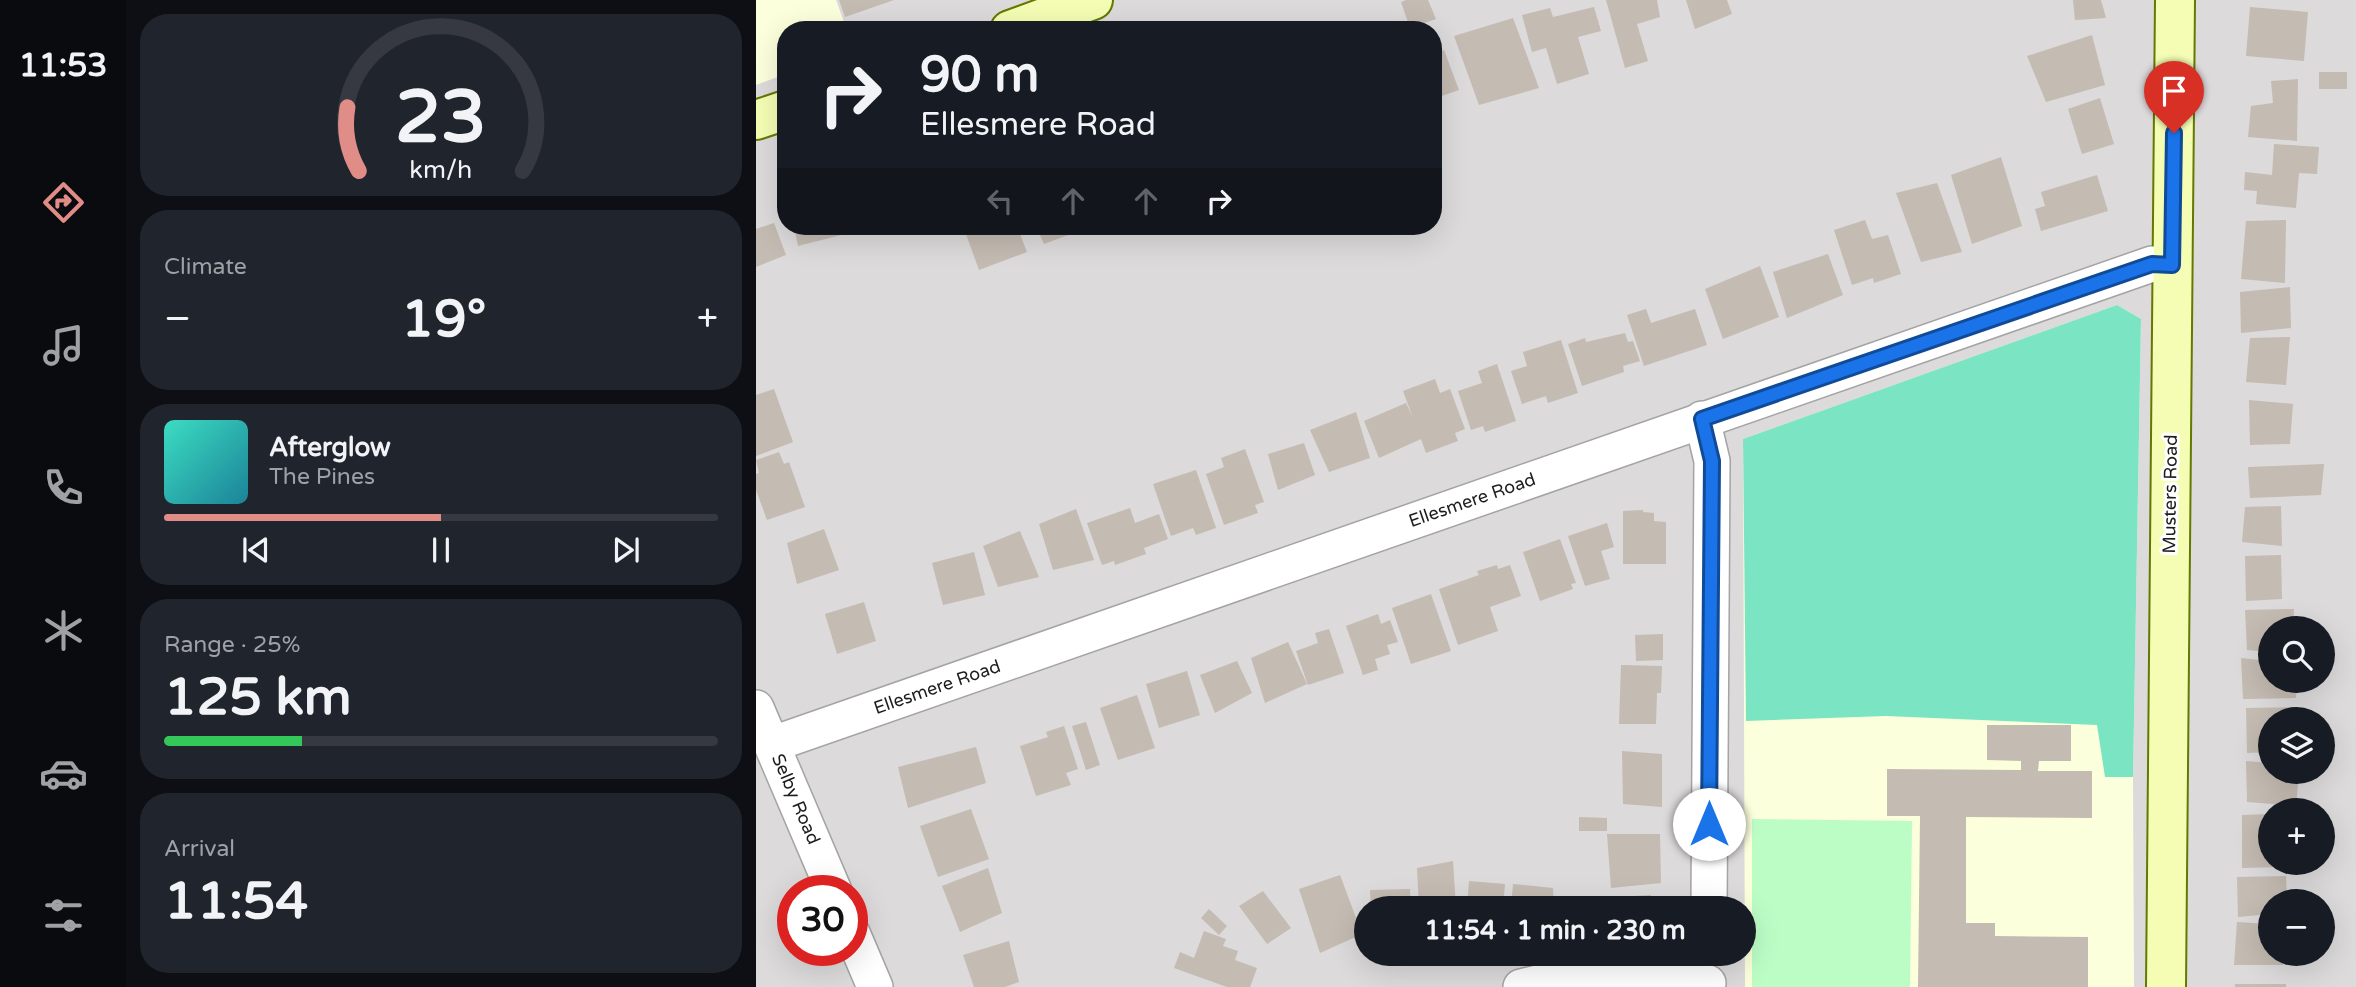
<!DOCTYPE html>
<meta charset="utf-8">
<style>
body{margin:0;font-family:"Varela Round",sans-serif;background:#20242c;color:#f1f3f6;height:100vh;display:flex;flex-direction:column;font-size:26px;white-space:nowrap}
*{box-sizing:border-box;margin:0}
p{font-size:23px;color:#9ea1a6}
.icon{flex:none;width:38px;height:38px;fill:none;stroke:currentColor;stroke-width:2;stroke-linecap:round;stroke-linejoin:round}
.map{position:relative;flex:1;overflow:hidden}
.side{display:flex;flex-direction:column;gap:14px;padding:14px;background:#0d0f14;width:630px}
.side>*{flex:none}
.banner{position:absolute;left:21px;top:21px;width:665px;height:214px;border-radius:28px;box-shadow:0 7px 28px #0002;background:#171b24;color:#f1f3f6;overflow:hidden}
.buttons{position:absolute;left:1502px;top:616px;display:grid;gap:14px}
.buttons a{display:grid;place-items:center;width:77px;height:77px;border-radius:50%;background:#171b24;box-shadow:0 7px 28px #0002;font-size:35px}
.speed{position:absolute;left:21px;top:875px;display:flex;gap:14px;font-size:35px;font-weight:700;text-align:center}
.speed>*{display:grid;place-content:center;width:91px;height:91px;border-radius:50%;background:#171b24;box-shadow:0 7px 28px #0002;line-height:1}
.speed .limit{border:10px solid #d22;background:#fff;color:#111}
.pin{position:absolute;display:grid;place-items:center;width:60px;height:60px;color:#fff;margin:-72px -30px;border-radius:50% 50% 50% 0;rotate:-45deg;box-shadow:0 0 7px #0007}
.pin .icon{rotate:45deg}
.me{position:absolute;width:77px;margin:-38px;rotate:0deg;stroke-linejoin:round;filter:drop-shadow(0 0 5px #0008)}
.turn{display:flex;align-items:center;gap:24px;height:147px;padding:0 28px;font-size:32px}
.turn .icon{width:91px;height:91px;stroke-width:2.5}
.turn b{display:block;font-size:49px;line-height:60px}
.lanes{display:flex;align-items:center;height:66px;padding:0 28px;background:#0003;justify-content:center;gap:35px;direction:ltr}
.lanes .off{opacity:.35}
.big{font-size:52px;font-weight:700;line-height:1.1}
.side .widget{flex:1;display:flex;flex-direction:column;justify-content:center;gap:10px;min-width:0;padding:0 24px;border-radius:28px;background:#20242c}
.side .dial{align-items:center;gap:0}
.dial svg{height:182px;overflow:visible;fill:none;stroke:#363941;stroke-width:7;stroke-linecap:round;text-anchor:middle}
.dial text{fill:#f1f3f6;stroke:none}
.song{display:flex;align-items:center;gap:21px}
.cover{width:84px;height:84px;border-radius:10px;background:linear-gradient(135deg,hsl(170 70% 55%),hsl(190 70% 35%))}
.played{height:7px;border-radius:4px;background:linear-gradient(90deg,#e08c87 50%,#363941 50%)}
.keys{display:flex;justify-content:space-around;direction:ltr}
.heat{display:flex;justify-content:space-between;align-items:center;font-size:38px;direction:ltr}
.charge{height:10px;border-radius:5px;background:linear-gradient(90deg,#34c759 25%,#363941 0)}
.trip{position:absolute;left:598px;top:896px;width:402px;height:70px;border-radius:35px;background:#171b24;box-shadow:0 7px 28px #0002;font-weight:700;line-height:70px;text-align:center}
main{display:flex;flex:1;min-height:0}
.dock{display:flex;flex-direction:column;width:126px;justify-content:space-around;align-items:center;background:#090b0e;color:#9ea1a6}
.dock .icon{width:49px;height:49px}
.dock .selected{color:#e08c87}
.dock b{font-size:32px;color:#f1f3f6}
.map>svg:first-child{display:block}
.residential{fill:#dcdada;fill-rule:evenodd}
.education{fill:#fcffdc}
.park{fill:#bcfdc6}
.pitch{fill:#7be4c3}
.building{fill:#c4bbb2}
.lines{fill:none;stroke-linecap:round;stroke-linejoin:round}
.street-casing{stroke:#a4a4a4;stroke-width:38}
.secondary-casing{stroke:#637900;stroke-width:42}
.street{stroke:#fff;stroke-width:35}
.secondary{stroke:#f4fdb3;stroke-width:38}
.route-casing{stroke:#114b97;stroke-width:18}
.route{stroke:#1a73e8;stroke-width:12}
.labels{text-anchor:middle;stroke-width:6;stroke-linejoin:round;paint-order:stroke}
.street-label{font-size:18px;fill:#1d1d1d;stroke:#fff}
</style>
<main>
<nav class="dock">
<b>11:53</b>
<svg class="icon selected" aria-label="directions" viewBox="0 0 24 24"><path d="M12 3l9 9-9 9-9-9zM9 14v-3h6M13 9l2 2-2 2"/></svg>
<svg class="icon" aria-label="music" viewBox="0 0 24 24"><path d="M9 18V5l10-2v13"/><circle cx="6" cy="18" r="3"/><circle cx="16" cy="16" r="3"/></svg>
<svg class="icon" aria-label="phone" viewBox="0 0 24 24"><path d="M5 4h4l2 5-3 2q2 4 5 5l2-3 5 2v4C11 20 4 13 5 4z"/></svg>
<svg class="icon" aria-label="climate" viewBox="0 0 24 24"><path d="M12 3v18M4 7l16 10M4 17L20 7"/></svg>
<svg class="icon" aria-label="car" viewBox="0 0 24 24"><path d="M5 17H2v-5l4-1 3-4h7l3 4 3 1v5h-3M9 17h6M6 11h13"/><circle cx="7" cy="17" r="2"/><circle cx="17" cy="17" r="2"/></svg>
<svg class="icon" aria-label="filters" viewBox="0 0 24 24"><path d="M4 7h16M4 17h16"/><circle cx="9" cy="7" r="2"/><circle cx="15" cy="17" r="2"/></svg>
</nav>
<section class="side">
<div class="widget dial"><svg viewBox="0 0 100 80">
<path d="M14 69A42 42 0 1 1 86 69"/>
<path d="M14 69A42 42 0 0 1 9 41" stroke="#e08c87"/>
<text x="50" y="56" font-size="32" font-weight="700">23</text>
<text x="50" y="72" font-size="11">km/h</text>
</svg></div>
<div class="widget"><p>Climate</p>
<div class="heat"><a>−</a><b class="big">19°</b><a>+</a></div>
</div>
<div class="widget">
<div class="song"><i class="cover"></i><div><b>Afterglow</b><p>The Pines</p></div></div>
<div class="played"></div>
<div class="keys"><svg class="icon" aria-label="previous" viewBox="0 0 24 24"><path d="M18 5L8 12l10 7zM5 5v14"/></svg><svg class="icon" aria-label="pause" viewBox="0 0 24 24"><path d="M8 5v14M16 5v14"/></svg><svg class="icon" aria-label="next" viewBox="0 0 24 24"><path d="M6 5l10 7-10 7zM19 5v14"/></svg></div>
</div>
<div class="widget"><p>Range · 25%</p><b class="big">125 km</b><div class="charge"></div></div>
<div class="widget"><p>Arrival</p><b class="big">11:54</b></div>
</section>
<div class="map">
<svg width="1600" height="987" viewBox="0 0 1600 987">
<rect width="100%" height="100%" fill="#efece3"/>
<!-- residential -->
<path class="residential" d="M 0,0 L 1600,0 L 1600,987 L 0,987 ZM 30,30 L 677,30 L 677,226 L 30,226 ZM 1514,628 L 1566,628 L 1566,681 L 1514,681 ZM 1514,719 L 1566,719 L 1566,772 L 1514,772 ZM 1514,810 L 1566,810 L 1566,863 L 1514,863 ZM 37,891 L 96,891 L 96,950 L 37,950 ZM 1514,901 L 1566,901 L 1566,954 L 1514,954 ZM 611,908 L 989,908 L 989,954 L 611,954 Z"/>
<!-- education -->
<g class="education">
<path d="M 0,0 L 80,0 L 91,30 L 30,30 L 30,74 L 0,85 Z"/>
<path d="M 1361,305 L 1385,319 L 1377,777 L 1378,987 L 989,987 L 987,439 Z"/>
</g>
<!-- park -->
<path class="park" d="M 996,819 L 1156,821 L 1154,987 L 996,987 Z"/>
<!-- pitch -->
<path class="pitch" d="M 1361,305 L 1385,319 L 1377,777 L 1349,777 L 1341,725 L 1130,716 L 990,721 L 987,439 Z"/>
<!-- building -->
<g class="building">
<path d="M 83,0 L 138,0 L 89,17 Z"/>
<path d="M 650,0 L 672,0 L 680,19 L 654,28 L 645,2 Z"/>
<path d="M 850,0 L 901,0 L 904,17 L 881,24 L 892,61 L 869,68 Z"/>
<path d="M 930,0 L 971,0 L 976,14 L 939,29 Z"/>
<path d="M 1317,0 L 1345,0 L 1350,18 L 1319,20 Z"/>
<path d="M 838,7 L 845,31 L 822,37 L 833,74 L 801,84 L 790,48 L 776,52 L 766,15 L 794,8 L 797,17 Z"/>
<path d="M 1494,7 L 1552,12 L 1548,61 L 1490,56 Z"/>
<path d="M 757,18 L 783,88 L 723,105 L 698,36 Z"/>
<path d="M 1336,35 L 1349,85 L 1290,102 L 1271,56 Z"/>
<path d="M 688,50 L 703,90 L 677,99 L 677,54 Z"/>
<rect x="1563" y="72" width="28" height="17"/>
<path d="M 1542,79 L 1541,141 L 1492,137 L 1495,106 L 1517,103 L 1515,81 Z"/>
<path d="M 1344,98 L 1358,144 L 1326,154 L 1312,109 Z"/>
<path d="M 677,107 L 684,125 L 677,128 Z"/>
<path d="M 1518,144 L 1563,147 L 1561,174 L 1543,173 L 1540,208 L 1500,204 L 1501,191 L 1488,190 L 1489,172 L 1516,175 Z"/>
<path d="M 1245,157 L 1266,226 L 1216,244 L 1195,175 Z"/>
<path d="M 1341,175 L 1352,211 L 1285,231 L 1279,209 L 1289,206 L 1285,192 Z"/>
<path d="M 1181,183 L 1206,252 L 1165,262 L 1140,193 Z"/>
<path d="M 1109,220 L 1116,239 L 1132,235 L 1145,274 L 1118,283 L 1117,278 L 1096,285 L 1078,230 Z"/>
<path d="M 1530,220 L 1529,283 L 1485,279 L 1490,221 Z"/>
<path d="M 18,223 L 30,255 L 0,267 L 0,229 Z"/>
<path d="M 38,226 L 95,226 L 97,232 L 42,246 Z"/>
<path d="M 207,226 L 261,226 L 271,252 L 223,270 Z"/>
<path d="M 273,226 L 336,226 L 288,244 L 280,226 L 274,229 Z"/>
<path d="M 1072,254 L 1087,295 L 1031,318 L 1017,272 Z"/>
<path d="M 1004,266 L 1023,317 L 967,339 L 949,289 Z"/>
<path d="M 1534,287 L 1535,328 L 1485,333 L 1484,292 Z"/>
<path d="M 890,309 L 895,323 L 939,309 L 951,345 L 888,366 L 871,315 Z"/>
<path d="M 869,333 L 872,342 L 877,341 L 884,361 L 867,366 L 868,372 L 826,386 L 812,344 L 829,338 L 830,342 Z"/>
<path d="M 1534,337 L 1530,385 L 1490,382 L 1494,338 Z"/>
<path d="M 805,340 L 822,393 L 792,403 L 790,396 L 766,404 L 755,371 L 771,366 L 767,352 Z"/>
<path d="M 741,364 L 760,421 L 729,432 L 727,426 L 715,430 L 702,391 L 726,383 L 722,371 Z"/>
<path d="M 679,379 L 684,393 L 694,389 L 709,429 L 699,433 L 702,441 L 670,453 L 665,439 L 623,458 L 608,421 L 650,403 L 657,418 L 647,391 Z"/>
<path d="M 18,389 L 37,442 L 0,456 L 0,395 Z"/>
<path d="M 1493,400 L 1537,404 L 1534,444 L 1494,445 Z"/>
<path d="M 600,412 L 614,458 L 573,472 L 554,430 Z"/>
<path d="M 548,443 L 559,475 L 522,490 L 512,454 Z"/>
<path d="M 489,449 L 508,502 L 499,505 L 502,513 L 468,525 L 450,474 L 468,467 L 465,458 Z"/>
<path d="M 23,452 L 28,464 L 33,462 L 49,507 L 11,520 L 0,490 L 0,474 L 3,473 L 0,460 Z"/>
<path d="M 1568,464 L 1565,495 L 1494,498 L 1492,467 Z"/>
<path d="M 440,470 L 460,528 L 440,535 L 437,528 L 415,536 L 397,484 Z"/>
<path d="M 1525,506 L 1526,546 L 1486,542 L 1489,507 Z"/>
<path d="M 374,508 L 379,523 L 403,514 L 412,539 L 388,548 L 390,554 L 359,565 L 358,561 L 346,565 L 331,523 Z"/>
<path d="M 320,509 L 338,560 L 297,570 L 283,524 Z"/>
<path d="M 887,510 L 887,512 L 898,513 L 898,521 L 910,522 L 910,564 L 867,564 L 867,511 Z"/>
<path d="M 851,523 L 858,547 L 845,551 L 854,579 L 829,586 L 812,536 Z"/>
<path d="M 68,529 L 83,570 L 41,584 L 31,543 Z"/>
<path d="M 264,531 L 283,577 L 242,587 L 227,546 Z"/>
<path d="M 804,539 L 820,583 L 815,584 L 817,589 L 784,601 L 767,552 Z"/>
<path d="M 218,552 L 229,595 L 187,605 L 176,563 Z"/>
<path d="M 1525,555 L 1526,599 L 1490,601 L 1489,556 Z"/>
<path d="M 741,565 L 742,569 L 754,565 L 765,596 L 734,607 L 742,631 L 702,645 L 683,589 L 723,575 L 721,571 Z"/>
<path d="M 675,594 L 695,651 L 655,664 L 636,608 Z"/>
<path d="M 108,602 L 120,641 L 81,654 L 69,614 Z"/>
<path d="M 1538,609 L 1537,628 L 1514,628 L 1514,652 L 1491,650 L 1489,610 Z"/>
<path d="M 622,614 L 625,624 L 634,620 L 642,642 L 631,645 L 634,654 L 619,659 L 622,670 L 607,675 L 590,626 Z"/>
<path d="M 573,629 L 588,673 L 552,685 L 540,651 L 562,643 L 559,633 Z"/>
<path d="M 907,634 L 907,660 L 880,661 L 879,635 Z"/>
<path d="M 532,642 L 551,684 L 509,703 L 495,658 Z"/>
<path d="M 1485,658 L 1514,661 L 1514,681 L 1541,681 L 1540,698 L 1487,699 Z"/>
<path d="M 481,661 L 496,693 L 459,713 L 444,675 Z"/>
<path d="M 865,665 L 906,666 L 905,693 L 901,693 L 900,724 L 863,724 Z"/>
<path d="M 431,671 L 444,715 L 403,728 L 390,684 Z"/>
<path d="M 381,695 L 399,748 L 362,760 L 344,708 Z"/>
<path d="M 1539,707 L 1539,719 L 1514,719 L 1514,752 L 1491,753 L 1490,708 Z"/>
<path d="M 330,722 L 344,765 L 330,770 L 316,726 Z"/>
<path d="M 1231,725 L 1315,725 L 1315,761 L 1283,761 L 1282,771 L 1336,771 L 1336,818 L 1210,817 L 1210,923 L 1239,923 L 1239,936 L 1332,937 L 1332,987 L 1162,987 L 1164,816 L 1131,816 L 1131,769 L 1265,770 L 1265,761 L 1231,760 Z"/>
<path d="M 308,726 L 322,769 L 310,773 L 315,785 L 280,796 L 264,746 L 292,737 L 290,732 Z"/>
<path d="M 220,747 L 230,783 L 152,808 L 142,767 Z"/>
<path d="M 866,751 L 906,754 L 906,807 L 867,804 Z"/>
<path d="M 1490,761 L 1514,763 L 1514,772 L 1543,772 L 1540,806 L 1491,802 Z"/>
<path d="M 215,809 L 233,859 L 182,877 L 164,826 Z"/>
<path d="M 1514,814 L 1514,863 L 1526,863 L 1526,867 L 1486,868 L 1486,815 Z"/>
<path d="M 823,817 L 851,818 L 851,831 L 823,831 Z"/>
<path d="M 851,834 L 904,834 L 905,883 L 855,888 Z"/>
<path d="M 697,861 L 700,908 L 663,908 L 661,868 Z"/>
<path d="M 232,868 L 246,913 L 204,932 L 186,886 Z"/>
<path d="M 584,875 L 606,934 L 564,953 L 543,889 Z"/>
<path d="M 1530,876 L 1531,901 L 1514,901 L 1514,914 L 1482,917 L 1481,877 Z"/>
<path d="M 713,881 L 749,884 L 747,908 L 711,908 Z"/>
<path d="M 757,884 L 797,888 L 798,908 L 755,908 Z"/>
<path d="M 654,889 L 655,908 L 615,908 L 614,890 Z"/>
<path d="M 507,891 L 535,928 L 511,944 L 483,906 Z"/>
<path d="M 895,895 L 894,908 L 858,908 L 859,897 Z"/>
<path d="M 453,909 L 471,926 L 463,935 L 445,918 Z"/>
<path d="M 1481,922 L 1514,924 L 1514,954 L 1527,954 L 1527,965 L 1478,965 Z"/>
<path d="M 448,931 L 470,939 L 467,946 L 482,951 L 479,960 L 501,968 L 494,987 L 471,987 L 418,968 L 424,952 L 438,958 Z"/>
<path d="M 253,941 L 263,982 L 249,987 L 218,987 L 207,955 Z"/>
<rect x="1479" y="984" width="51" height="3"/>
</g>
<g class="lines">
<!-- street casing -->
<g class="street-casing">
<g id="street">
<path d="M 946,419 L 956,461 L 953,908"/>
<path d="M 0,708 L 78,891"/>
<path d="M 17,744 L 1396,264 L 1416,265"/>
<path d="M 96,933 L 119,987"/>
<path d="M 765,987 L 786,982 L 952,983"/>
</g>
</g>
<!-- secondary casing -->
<g class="secondary-casing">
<g id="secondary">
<path d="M 254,30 L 337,0"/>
<path d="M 0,120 L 30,110"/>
<path d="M 1410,987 L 1419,0"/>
</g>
</g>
<!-- street -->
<use href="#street" class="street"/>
<!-- secondary -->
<use href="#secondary" class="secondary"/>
</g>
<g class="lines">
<!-- route casing -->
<g class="route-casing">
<path id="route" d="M 953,824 L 956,461 L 946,419 L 1396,264 L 1416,265 L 1418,133"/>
</g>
<!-- route -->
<use href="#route" class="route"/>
</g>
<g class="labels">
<!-- street labels -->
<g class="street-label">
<text transform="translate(1414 494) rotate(-89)" y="6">Musters Road</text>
<text transform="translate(716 500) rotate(-19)" y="6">Ellesmere Road</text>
<text transform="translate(181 687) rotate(-19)" y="6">Ellesmere Road</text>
<text transform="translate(40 799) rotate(67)" y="6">Selby Road</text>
</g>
</g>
</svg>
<div class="buttons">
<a><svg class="icon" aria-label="search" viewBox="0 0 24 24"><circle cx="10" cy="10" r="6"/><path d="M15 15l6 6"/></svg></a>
<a><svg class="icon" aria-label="layers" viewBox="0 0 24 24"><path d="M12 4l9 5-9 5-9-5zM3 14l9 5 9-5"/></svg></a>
<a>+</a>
<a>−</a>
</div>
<div class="speed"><div class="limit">30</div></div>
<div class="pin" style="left:1418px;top:133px;background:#d93025"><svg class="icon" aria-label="arrive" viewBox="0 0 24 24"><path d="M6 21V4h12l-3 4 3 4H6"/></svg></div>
<svg class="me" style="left:953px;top:824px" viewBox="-20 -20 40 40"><circle r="19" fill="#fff"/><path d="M0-13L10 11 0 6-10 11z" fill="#1a73e8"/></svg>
<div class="trip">11:54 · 1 min · 230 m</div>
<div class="banner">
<div class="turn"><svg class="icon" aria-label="right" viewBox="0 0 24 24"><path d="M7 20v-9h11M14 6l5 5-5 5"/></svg><div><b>90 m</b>Ellesmere Road</div></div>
<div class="lanes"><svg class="icon off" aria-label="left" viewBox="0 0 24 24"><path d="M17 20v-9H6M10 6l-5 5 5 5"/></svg><svg class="icon off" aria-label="ahead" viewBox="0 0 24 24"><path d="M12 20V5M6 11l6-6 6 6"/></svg><svg class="icon off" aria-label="ahead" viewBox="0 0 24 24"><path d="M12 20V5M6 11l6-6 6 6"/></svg><svg class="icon" aria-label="right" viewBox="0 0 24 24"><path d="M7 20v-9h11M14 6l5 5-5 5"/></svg></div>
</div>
</div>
</main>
